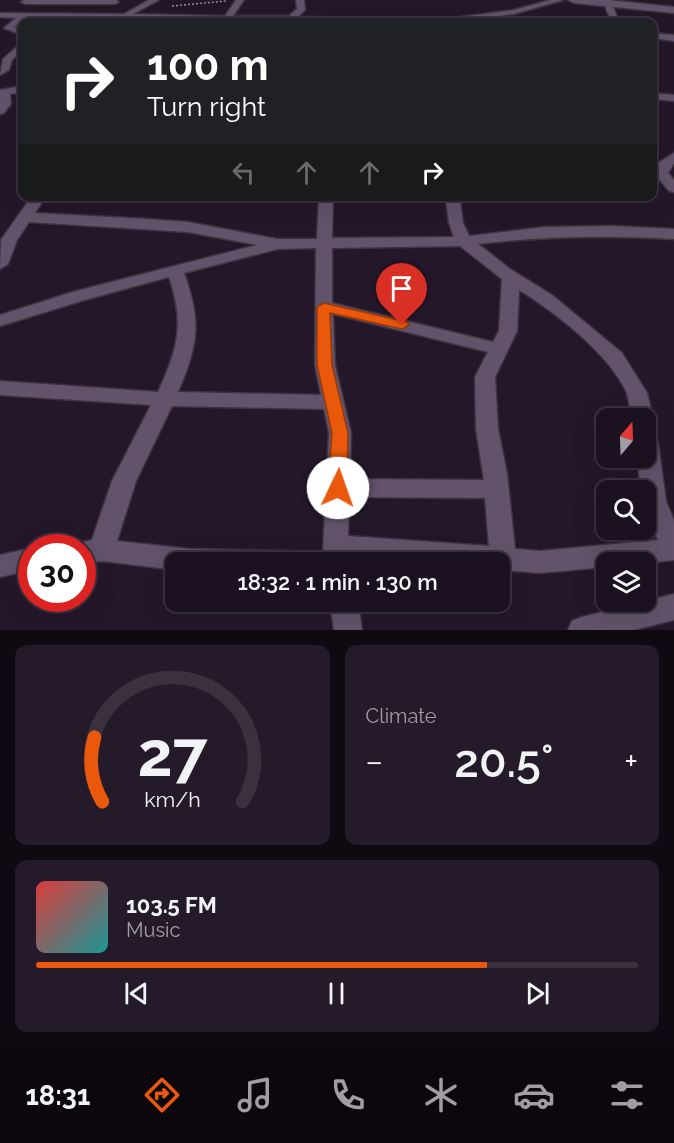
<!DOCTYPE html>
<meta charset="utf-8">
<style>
body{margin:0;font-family:Raleway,sans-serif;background:#241a29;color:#f1f3f6;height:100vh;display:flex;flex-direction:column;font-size:22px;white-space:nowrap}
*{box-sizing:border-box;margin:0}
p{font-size:20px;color:#a09da5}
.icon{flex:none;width:33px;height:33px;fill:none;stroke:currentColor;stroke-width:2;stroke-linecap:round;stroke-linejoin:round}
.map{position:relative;height:630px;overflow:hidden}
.side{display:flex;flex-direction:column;gap:15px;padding:15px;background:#0f0912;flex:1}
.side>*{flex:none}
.hud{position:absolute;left:18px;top:18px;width:639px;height:183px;border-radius:12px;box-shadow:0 6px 24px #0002,0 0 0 2px #39313e;background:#202124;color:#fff;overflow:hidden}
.needle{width:39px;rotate:19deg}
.tools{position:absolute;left:596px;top:408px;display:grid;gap:12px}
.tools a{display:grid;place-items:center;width:60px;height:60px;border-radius:12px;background:#1b1120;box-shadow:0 6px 24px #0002,0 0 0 2px #39313e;font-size:30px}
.speed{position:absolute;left:18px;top:534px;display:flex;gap:12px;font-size:30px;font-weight:700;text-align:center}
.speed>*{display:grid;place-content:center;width:78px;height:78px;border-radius:50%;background:#1b1120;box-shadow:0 6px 24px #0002,0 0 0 2px #39313e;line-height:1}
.speed .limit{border:9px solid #d22;background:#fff;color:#111}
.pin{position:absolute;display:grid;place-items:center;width:51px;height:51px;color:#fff;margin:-62px -26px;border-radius:50% 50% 50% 0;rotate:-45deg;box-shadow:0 0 6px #0007}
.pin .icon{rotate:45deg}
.me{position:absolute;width:66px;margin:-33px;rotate:3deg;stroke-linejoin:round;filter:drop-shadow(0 0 4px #0008)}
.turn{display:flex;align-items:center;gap:21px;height:126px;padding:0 30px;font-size:27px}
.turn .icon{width:78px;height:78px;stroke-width:2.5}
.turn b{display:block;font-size:42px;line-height:51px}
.lanes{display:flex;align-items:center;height:57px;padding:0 30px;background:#0003;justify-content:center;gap:30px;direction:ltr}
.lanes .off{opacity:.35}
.big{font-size:45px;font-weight:600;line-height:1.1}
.side .card{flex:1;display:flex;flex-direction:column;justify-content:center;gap:9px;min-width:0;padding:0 21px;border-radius:12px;background:#241a29}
.side .dial{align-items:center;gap:0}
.dial svg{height:156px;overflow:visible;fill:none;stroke:#39313e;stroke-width:7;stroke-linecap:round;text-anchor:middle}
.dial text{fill:#f1f3f6;stroke:none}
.song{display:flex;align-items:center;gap:18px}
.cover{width:72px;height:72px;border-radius:9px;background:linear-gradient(135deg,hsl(0 70% 55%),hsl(180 70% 35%))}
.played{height:6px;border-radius:3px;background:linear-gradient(90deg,#ea580c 75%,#39313e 75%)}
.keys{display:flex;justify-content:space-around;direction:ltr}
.heat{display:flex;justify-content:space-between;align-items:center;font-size:33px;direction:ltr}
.side .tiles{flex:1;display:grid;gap:15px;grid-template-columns:1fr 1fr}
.card:last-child{grid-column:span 2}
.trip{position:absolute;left:165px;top:552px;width:345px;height:60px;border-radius:12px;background:#1b1120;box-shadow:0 6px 24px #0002,0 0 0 2px #39313e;font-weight:600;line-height:60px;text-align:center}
.tab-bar{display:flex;height:96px;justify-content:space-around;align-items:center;background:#0b070d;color:#a09da5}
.tab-bar .icon{width:42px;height:42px}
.tab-bar .current{color:#ea580c}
.tab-bar b{font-size:27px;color:#f1f3f6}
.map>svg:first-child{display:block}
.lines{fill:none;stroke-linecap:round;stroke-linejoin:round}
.street-casing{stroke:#3c3241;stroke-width:3}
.secondary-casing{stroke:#3c3241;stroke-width:3}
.path{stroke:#968b9c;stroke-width:1.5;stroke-dasharray:2 2;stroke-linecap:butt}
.street{fill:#62536a;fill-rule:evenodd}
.secondary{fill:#62536a;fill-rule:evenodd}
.route{fill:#ea580c;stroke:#983908;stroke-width:1.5}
</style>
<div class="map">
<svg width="674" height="630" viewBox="0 0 674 630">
<rect width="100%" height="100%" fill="#24172a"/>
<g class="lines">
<!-- street casing -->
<g class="street-casing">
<g id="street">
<path d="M 24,0 L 116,0 L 119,2 L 115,4 L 25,4 L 21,2 Z"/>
<path d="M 149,0 L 159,0 L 133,14 L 225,16 L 236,0 L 244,0 L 233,16 L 289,16 L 297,9 L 296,0 L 304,0 L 305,10 L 298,17 L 446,19 L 514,10 L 550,0 L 563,0 L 514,14 L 453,22 L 230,20 L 221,22 L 222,20 L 26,18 L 14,27 L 22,30 L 22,35 L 4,28 L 16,18 L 0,17 L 0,13 L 124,14 Z"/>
<path d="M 605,1 L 611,1 L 617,17 L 624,22 C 611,22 605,13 605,1 Z"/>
<path d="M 652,33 L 674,35 L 674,41 L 652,38 Z"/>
<path d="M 22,42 L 22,50 L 12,60 L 9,70 L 0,75 L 3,59 Z"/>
<path d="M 22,86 L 22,92 L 10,94 L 11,104 L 4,113 L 0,114 L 0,90 Z"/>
<path d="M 652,93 L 674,95 L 674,101 L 652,99 Z"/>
<path d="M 674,153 L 674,163 L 668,173 L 674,180 L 674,192 L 669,191 L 654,173 L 658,163 Z"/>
<path d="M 32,196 L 46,196 L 35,213 L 148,219 L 188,222 L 277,239 L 317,239 L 319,196 L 333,196 L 332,238 L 454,237 L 449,223 L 446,200 L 449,196 L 464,196 L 460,201 L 463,223 L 469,236 L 545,227 L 613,226 L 674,229 L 674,239 C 605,235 546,236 478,244 L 510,269 L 552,295 L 622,353 L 647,393 L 653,418 L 650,423 L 645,425 L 645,418 L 632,418 C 630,410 629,399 626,391 C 608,353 555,312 519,290 L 517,331 L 495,377 L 498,429 L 507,474 L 515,549 L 540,551 L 658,540 L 645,514 L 645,490 L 640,490 L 638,458 L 645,458 L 645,425 L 653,427 L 658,443 L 666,501 L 674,521 L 674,560 L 645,563 L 606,562 L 606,567 L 540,573 L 500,570 L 500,562 L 419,562 L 350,558 L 350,562 L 176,562 L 176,570 L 102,561 L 82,563 L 82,548 L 71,548 L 73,544 L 92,540 L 112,481 L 151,405 L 0,395 L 0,381 L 158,392 C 178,348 185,324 169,277 L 88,299 L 0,326 L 0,315 L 76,291 L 257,245 L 188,232 L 29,222 L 17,240 L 8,264 L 0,269 L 1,240 ZM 460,246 L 502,279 L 499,331 L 493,342 L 332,303 L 332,248 ZM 316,248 L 315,365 L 321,395 L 178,392 C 198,344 202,323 184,273 L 278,249 ZM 333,314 L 488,352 L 475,377 L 476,429 L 484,480 L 350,479 L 351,433 L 335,365 ZM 172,406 L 324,409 L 329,433 L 323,552 L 190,549 L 117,541 L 136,481 ZM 349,497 L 485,498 L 489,546 L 348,536 Z"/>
<path d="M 32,548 L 32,570 L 0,577 L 0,555 Z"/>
<path d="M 674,594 L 674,620 L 634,630 L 568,630 L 572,621 L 582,617 Z"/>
<path d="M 330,602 L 358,602 L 362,630 L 334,630 Z"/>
</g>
</g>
<!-- secondary casing -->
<g class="secondary-casing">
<path id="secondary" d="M 568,0 L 608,0 L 674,7 L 674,13 L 574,3 Z"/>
</g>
<!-- path -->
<path class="path" d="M 172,6 L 226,1"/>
<!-- street -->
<use href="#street" class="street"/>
<!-- secondary -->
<use href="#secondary" class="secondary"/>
</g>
<!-- route -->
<path class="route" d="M 324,303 L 407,322 L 409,325 L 402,329 L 330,313 L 332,365 L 348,433 L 347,488 L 344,493 L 338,495 L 331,493 L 328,488 L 332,433 L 317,365 L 317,307 Z"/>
</svg>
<div class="tools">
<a><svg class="needle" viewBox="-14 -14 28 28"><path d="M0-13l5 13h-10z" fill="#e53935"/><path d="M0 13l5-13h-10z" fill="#a09da5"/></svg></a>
<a><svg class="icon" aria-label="search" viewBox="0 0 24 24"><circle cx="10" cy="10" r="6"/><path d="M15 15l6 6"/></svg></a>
<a><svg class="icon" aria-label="layers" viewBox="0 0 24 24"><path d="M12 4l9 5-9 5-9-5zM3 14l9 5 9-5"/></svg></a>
</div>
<div class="speed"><div class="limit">30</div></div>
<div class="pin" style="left:402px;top:325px;background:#d93025"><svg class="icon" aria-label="arrive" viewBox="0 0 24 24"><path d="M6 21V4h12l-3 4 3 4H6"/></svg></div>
<svg class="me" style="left:338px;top:488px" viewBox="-20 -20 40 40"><circle r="19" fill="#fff"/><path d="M0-13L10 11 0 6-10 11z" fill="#ea580c"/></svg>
<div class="trip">18:32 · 1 min · 130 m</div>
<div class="hud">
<div class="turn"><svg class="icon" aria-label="right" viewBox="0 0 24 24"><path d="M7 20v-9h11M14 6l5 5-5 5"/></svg><div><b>100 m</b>Turn right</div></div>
<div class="lanes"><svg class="icon off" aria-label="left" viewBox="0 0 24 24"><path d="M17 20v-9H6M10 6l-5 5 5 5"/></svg><svg class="icon off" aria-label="ahead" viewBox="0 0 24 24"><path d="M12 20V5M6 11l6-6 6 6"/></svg><svg class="icon off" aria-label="ahead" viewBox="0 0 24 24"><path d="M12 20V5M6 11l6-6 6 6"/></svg><svg class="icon" aria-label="right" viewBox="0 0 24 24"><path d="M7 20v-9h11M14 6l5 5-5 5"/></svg></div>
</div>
</div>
<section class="side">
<div class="tiles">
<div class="card dial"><svg viewBox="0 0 100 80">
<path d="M14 69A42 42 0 1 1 86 69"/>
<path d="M14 69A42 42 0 0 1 10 36" stroke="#ea580c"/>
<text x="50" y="56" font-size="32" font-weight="700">27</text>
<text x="50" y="72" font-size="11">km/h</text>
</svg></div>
<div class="card"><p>Climate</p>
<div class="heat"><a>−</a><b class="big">20.5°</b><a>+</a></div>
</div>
<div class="card">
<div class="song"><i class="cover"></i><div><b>103.5 FM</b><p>Music</p></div></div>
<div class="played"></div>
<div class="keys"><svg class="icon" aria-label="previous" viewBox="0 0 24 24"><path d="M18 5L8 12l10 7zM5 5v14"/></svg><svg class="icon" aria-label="pause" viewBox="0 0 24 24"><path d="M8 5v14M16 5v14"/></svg><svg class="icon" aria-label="next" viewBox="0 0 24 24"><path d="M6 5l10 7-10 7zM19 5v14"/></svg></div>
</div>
</div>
</section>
<nav class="tab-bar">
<b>18:31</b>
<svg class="icon current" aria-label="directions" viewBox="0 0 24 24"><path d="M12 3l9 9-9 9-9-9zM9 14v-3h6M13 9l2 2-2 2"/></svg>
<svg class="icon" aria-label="music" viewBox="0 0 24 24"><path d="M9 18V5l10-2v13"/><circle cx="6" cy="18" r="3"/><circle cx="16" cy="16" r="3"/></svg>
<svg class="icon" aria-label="phone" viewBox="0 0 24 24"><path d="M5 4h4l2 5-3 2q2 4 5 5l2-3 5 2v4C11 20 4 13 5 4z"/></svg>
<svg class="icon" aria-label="climate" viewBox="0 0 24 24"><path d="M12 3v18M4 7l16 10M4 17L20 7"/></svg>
<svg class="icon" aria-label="car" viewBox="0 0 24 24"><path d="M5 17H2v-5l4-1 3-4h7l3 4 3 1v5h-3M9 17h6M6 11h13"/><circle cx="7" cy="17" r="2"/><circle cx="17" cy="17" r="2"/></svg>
<svg class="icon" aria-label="filters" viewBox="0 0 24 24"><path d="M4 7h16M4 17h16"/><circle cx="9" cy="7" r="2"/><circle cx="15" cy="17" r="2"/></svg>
</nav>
